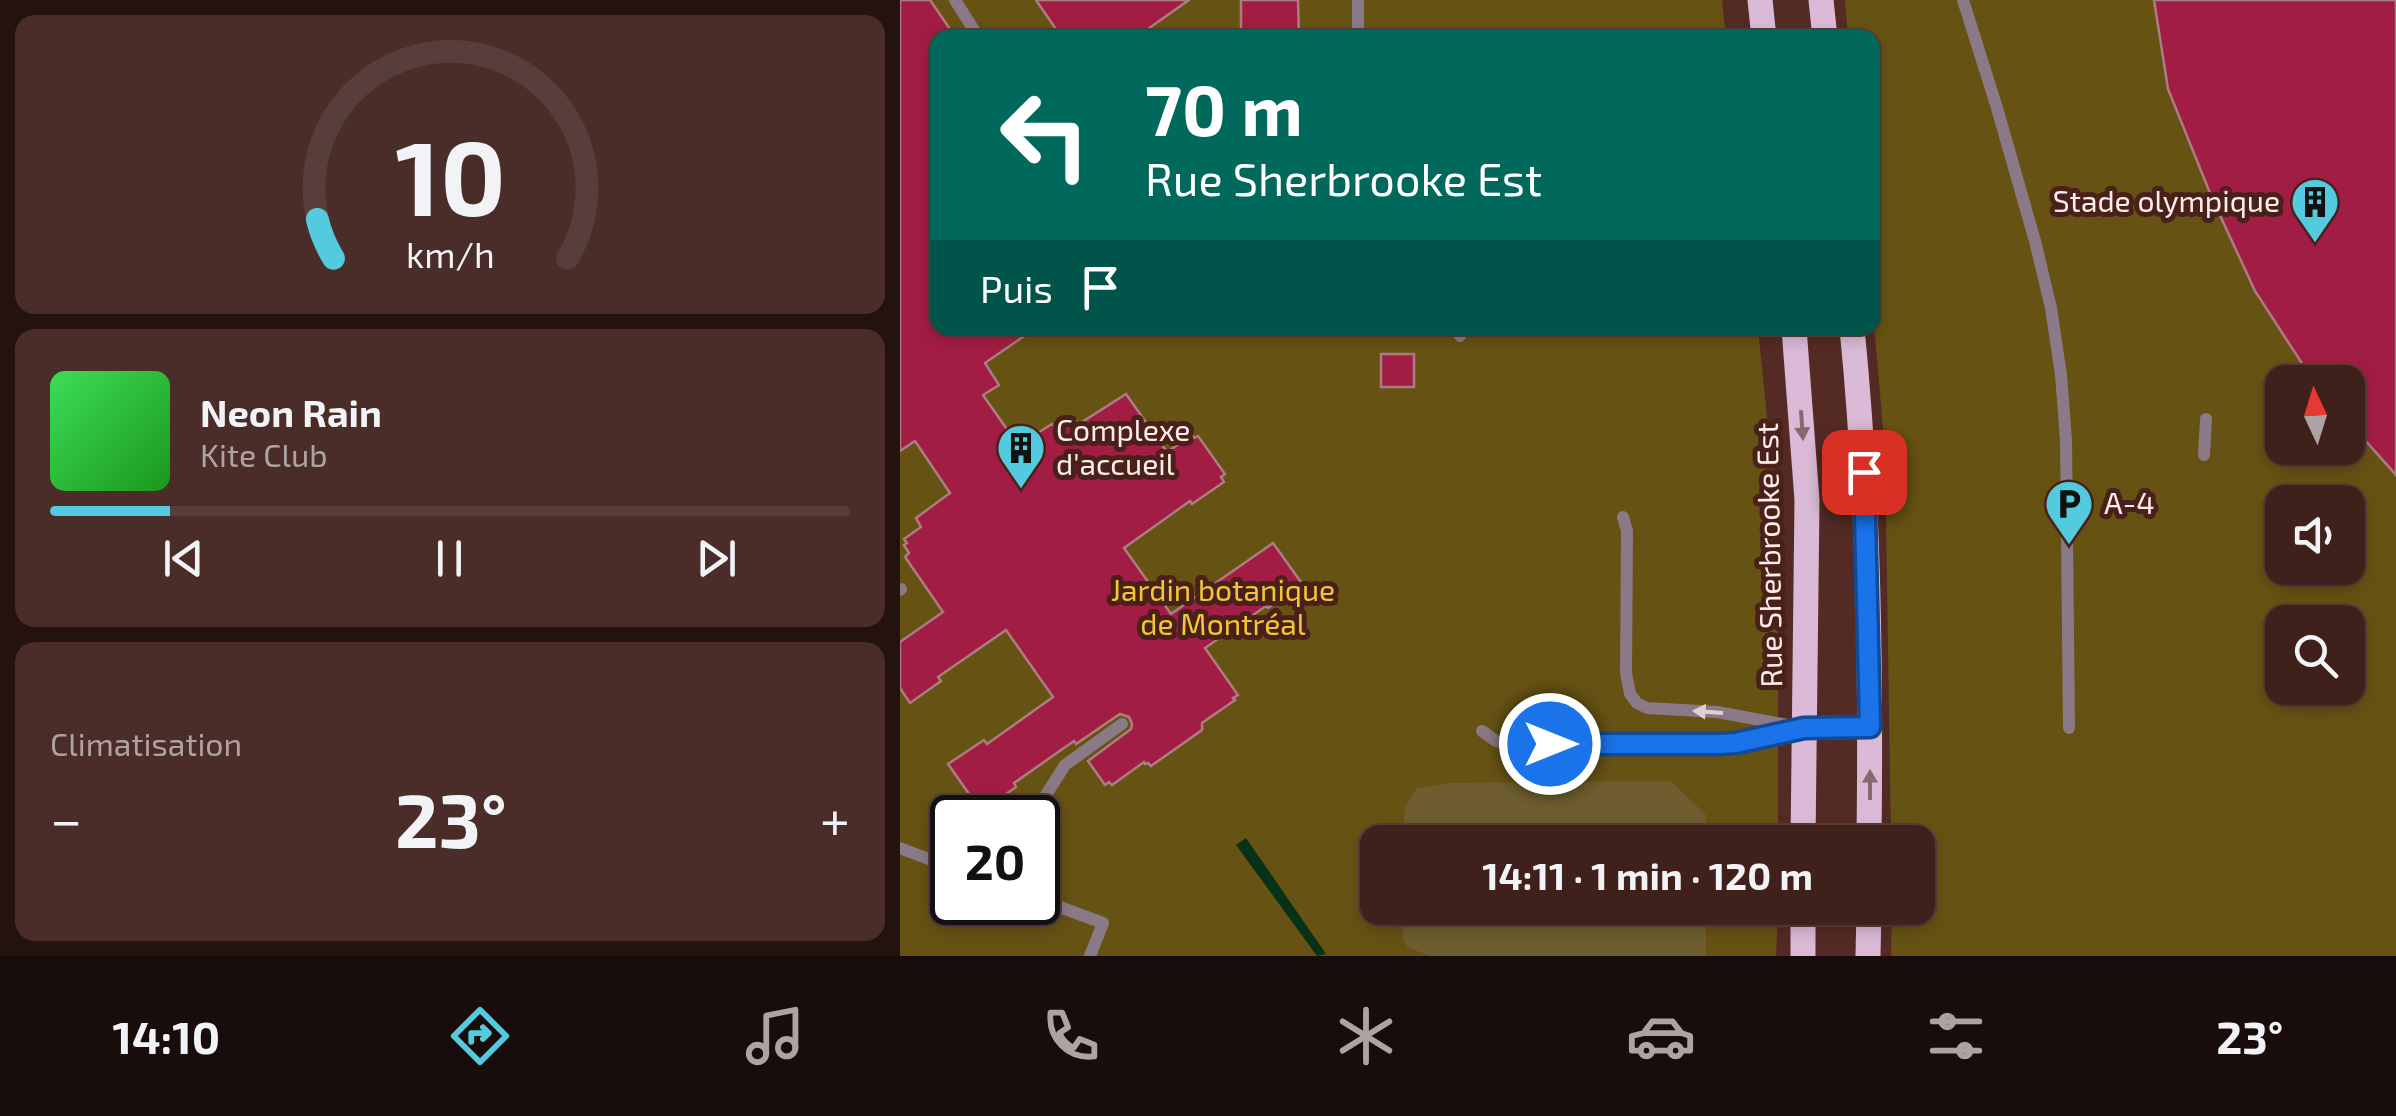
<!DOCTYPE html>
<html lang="fr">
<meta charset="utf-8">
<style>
body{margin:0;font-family:"Exo 2",sans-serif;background:#4a2d28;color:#f1f3f6;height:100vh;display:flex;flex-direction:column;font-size:38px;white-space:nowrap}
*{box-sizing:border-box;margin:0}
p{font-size:32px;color:#ada3a3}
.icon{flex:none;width:55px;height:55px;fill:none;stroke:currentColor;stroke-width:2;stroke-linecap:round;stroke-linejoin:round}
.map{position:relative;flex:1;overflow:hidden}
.side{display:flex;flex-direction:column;gap:15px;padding:15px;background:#23120f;width:900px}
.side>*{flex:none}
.hud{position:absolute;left:30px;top:30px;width:950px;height:305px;border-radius:20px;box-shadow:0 5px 15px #0003,0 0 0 2px #583e3a;background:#00695c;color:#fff;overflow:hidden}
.needle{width:65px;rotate:356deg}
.buttons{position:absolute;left:1365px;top:365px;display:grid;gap:20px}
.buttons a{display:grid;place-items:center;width:100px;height:100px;border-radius:20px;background:#3f201b;box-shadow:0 5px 15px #0003,0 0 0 2px #583e3a;font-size:50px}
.speed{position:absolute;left:30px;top:795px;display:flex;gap:20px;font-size:50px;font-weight:700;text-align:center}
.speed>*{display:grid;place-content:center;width:130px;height:130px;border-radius:50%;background:#3f201b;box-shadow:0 5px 15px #0003,0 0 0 2px #583e3a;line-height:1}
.speed .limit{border:5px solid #111;border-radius:15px;background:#fff;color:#111}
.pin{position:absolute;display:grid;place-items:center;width:85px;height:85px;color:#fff;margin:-42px;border-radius:20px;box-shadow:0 5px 15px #0006}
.me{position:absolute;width:110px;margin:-55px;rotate:90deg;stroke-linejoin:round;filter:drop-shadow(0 0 8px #0008)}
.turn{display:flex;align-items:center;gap:35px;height:210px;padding:0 50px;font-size:45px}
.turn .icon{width:130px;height:130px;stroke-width:2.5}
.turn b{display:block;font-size:70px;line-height:85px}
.then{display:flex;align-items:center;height:95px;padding:0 50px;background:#0003;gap:20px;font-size:38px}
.big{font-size:75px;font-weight:700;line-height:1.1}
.side .tile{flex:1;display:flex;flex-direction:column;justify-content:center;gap:15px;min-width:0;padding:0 35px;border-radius:20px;background:#4a2d28}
.side .dial{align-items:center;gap:0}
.dial svg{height:260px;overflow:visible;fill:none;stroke:#583e3a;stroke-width:7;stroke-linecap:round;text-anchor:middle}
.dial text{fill:#f1f3f6;stroke:none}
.song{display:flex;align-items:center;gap:30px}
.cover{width:120px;height:120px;border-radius:15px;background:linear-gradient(135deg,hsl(130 70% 55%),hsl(120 70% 35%))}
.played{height:10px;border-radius:5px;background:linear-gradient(90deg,#54cade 15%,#583e3a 15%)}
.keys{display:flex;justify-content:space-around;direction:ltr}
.heat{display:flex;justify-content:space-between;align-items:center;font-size:55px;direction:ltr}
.trip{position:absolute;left:460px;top:825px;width:575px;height:100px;border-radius:20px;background:#3f201b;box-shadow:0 5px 15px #0003,0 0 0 2px #583e3a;font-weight:700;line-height:100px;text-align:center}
.menu{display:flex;height:160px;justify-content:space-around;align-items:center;background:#190d0b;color:#ada3a3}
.menu .icon{width:70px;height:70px}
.menu .selected{color:#54cade}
.menu b{font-size:45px;color:#f1f3f6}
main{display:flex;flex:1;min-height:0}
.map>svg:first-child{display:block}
.green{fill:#665213;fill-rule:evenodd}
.forest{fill:#6d5d2f}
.water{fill:#083217}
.building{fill:#a21d44;stroke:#ad7c82;stroke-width:2.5}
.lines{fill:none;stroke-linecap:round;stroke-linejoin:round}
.service{stroke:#8a7987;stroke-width:12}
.primary{stroke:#dabad6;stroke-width:25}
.oneway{fill:#8a666f}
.oneway2{fill:#e1d0d1}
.route-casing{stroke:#114b97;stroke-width:25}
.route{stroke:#1a73e8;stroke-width:18}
.labels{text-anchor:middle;stroke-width:10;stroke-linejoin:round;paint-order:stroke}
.poi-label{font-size:30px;fill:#feedea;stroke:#49211a;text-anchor:start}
.street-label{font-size:30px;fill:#feedea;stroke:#49211a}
.park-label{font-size:30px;fill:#f2c635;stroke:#49211a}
</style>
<main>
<section class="side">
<div class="tile dial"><svg viewBox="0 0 100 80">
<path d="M14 69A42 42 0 1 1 86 69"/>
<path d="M14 69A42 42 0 0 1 9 57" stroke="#54cade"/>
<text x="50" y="56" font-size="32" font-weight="700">10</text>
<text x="50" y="72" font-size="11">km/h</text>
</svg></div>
<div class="tile">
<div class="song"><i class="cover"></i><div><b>Neon Rain</b><p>Kite Club</p></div></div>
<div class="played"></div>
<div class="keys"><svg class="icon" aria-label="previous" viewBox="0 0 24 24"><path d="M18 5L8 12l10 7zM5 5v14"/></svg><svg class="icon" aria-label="pause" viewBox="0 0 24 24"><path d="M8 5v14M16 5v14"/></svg><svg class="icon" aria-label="next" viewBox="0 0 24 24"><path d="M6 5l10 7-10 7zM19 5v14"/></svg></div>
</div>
<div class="tile"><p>Climatisation</p>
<div class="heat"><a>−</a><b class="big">23°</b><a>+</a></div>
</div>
</section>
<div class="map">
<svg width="1496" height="956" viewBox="0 0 1496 956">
<rect width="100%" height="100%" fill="#542b24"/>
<!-- green -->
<g class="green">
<path d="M 0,0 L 822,0 L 826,37 L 38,38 L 38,328 L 858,328 L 878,525 L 878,842 L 478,842 L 478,908 L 878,908 L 876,956 L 0,956 ZM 52,818 L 138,818 L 138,902 L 52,902 Z"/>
<path d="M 945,0 L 1496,0 L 1496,956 L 991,956 L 992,908 L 1018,908 L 1018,842 L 991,842 L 985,452 L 972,300 L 972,38 L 948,37 ZM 1382,382 L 1448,382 L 1448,448 L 1382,448 ZM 1382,502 L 1448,502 L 1448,568 L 1382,568 ZM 1382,622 L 1448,622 L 1448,688 L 1382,688 Z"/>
</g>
<!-- forest -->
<g class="forest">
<path d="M 771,781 L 806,815 L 806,842 L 502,842 L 505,807 L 517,788 L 551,783 Z"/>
<path d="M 507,908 L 806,908 L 806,956 L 530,956 L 507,947 L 502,934 Z"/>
</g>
<!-- water -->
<path class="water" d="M 346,838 L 426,954 L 417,956 L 336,845 Z"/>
<!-- building -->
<g class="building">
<path d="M 0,0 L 30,0 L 56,38 L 38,38 L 38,328 L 136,328 L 85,363 L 99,385 L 83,395 L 118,445 L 152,424 L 158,430 L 175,420 L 179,423 L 182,422 L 226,394 L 267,452 L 292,435 L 294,438 L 298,436 L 325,474 L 321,477 L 324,482 L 292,504 L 290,501 L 224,548 L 271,614 L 373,543 L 403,585 L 368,608 L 366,606 L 305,648 L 338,695 L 333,698 L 335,700 L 302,723 L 302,730 L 251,766 L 248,763 L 245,764 L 244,762 L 212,785 L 209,782 L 205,785 L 188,761 L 231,729 L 232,724 L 229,717 L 220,714 L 176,744 L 174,741 L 114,783 L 116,787 L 81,811 L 48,764 L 84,740 L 87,744 L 153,697 L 106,630 L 38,677 L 41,681 L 10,703 L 0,688 L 0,642 L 43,612 L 5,557 L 9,553 L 4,545 L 7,543 L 4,539 L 21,527 L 16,518 L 50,493 L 15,441 L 0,451 Z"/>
<path d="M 136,0 L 289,0 L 235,38 L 162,38 Z"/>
<path d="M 341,0 L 398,0 L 399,38 L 341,38 Z"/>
<path d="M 1254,0 L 1496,0 L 1496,475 L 1448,421 L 1448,382 L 1414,382 L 1355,291 L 1312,198 L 1268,89 Z"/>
<rect x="481" y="354" width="33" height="33"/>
</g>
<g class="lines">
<!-- service -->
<g class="service">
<path d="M 55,0 L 79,38"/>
<path d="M 458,0 L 458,38"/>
<path d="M 1063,0 L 1097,108 L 1135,241 L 1151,308 L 1161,375 L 1166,440 L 1169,728"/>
<path d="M 554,328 L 560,336"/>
<path d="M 1304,455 L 1306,419"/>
<path d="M 723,517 L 727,531 L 726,673 L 730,694 L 737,703 L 747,708 L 817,712 L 904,728 L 970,727"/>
<path d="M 0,590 L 1,589"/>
<path d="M 582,731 L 596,741 L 616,745 L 819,744 L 836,743 L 895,730"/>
<path d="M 135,818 L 144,798 L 165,765 L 222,724"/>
<path d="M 0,848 L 52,868"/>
<path d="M 138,899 L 203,923 L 190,956"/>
</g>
<!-- primary -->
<g class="primary">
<path d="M 860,0 L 864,38"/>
<path d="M 921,0 L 925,38"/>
<path d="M 894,328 L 907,500 L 903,842"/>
<path d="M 952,328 C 969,498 971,671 969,842"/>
<path d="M 903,956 L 903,908"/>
<path d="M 968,956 L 969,908"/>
</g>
</g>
<!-- one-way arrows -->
<defs><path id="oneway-solid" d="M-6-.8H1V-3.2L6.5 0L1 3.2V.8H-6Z" transform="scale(2.5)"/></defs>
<g class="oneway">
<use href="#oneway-solid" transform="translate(902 425) rotate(86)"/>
<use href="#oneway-solid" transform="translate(970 785) rotate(-90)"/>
</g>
<use class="oneway2" href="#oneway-solid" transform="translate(808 712) rotate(-176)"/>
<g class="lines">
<!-- route casing -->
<g class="route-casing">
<path id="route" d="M 650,744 L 819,744 L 836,743 L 904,728 L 970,727 L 964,472"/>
</g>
<!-- route -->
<use href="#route" class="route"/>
</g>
<!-- icons -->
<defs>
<g id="building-pin" transform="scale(2.5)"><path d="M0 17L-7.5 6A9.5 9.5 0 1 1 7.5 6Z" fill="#54cade" stroke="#49211a"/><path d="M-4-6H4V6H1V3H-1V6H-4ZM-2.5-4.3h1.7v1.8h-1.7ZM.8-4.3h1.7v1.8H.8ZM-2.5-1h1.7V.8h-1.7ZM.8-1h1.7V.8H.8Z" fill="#111"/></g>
<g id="parking-pin" transform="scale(2.5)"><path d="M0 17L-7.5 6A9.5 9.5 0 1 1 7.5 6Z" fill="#54cade" stroke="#49211a"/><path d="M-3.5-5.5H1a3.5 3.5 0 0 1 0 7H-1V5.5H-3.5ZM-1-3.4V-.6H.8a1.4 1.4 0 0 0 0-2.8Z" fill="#111"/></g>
</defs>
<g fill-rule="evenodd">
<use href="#building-pin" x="1415" y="202"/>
<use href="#building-pin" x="121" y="448"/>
<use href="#parking-pin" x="1169" y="504"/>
</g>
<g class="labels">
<!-- poi labels -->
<g class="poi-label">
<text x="1380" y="212" text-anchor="end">Stade olympique</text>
<text x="156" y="441">Complexe<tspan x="156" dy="34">d'accueil</tspan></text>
<text x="1204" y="514">A-4</text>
</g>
<!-- street labels -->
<g class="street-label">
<text transform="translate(870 555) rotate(-91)" y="10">Rue Sherbrooke Est</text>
</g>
<!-- park labels -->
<g class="park-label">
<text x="323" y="601">Jardin botanique<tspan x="323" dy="34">de Montréal</tspan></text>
</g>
</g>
</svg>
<div class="buttons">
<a><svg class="needle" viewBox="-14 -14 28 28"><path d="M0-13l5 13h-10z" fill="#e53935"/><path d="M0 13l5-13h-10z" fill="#ada3a3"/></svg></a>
<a><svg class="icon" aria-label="sound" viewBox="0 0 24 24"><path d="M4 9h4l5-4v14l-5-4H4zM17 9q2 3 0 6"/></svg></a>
<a><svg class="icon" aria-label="search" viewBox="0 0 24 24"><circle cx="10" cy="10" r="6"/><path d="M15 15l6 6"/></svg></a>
</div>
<div class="speed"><div class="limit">20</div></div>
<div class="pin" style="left:964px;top:472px;background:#d93025"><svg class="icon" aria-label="arrive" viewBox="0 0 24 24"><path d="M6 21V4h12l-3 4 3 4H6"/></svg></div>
<svg class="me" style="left:650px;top:744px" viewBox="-20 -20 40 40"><circle r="17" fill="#1a73e8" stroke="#fff" stroke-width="3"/><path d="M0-11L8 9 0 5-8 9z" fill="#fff"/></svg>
<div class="trip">14:11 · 1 min · 120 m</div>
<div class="hud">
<div class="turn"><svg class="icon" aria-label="left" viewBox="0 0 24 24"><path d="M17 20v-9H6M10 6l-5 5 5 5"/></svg><div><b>70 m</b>Rue Sherbrooke Est</div></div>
<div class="then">Puis<svg class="icon" aria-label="arrive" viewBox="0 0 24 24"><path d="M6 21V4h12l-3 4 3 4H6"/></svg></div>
</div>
</div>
</main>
<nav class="menu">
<b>14:10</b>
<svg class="icon selected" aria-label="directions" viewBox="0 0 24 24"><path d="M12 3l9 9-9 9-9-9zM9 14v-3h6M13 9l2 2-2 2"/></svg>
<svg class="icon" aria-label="music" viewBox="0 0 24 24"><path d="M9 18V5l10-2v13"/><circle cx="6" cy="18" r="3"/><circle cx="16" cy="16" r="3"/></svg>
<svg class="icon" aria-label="phone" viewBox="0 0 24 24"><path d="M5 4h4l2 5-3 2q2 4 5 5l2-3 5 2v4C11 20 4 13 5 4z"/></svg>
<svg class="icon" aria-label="climate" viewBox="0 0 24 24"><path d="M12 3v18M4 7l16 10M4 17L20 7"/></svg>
<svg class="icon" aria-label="car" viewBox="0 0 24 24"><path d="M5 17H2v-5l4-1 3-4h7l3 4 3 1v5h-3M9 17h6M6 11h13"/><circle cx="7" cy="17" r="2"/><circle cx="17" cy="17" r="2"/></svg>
<svg class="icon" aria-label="filters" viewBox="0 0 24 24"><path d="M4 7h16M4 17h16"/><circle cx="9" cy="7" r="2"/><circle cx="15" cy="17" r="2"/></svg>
<b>23°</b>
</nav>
